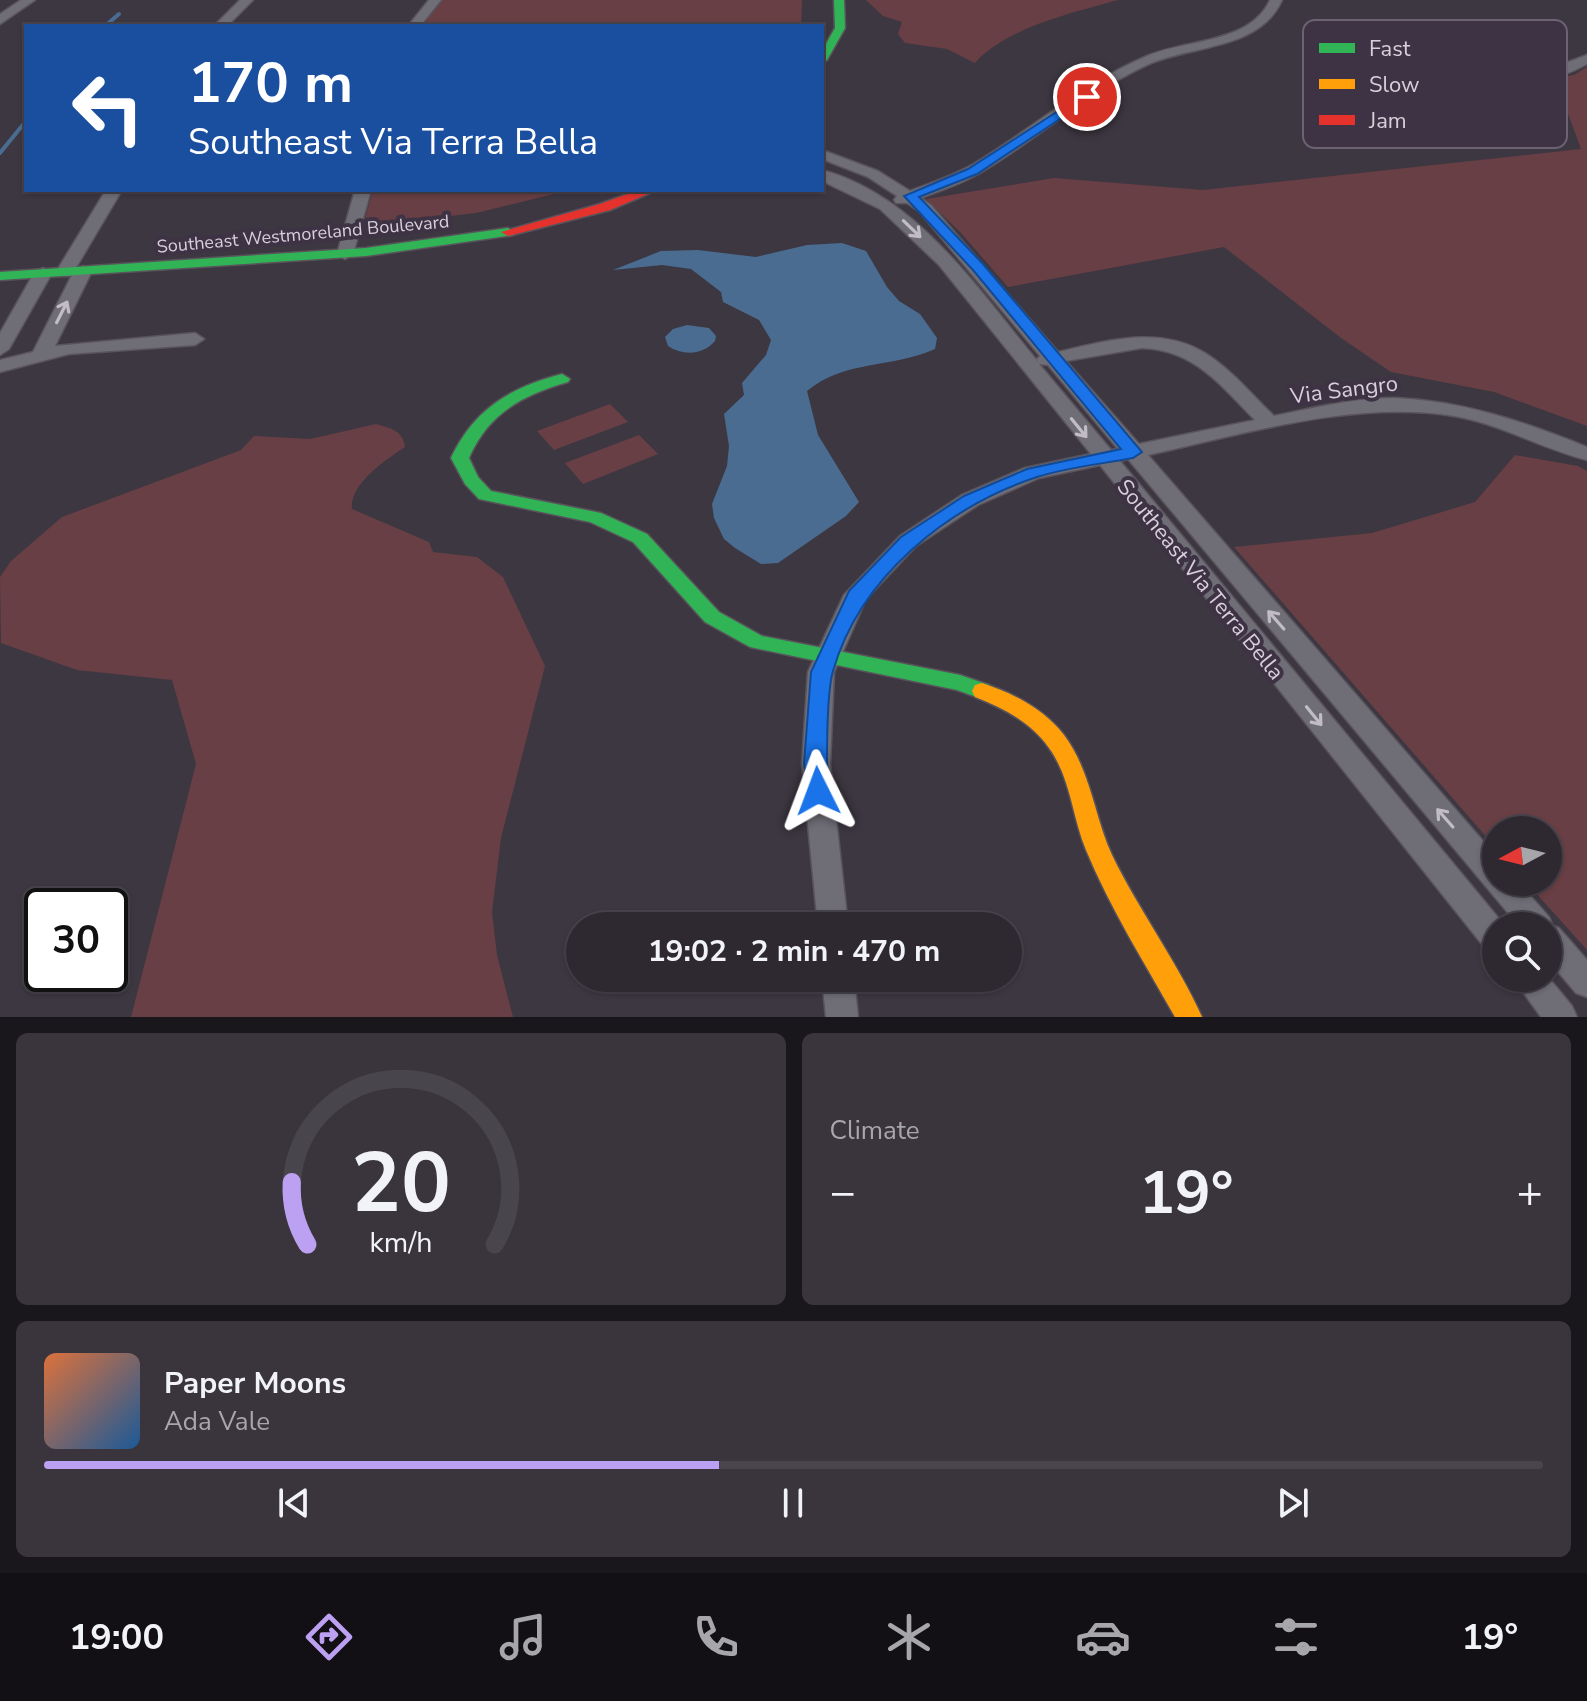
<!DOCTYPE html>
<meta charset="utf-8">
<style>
body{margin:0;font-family:"Nunito Sans",sans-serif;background:#3a353d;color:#f1f3f6;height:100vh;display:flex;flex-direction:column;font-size:30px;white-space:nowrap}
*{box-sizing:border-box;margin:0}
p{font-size:26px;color:#a7a6ab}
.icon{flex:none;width:44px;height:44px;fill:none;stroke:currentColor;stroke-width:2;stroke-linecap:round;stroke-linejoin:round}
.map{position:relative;height:1017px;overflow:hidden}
.side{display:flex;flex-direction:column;gap:16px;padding:16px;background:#19171b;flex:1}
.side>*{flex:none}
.guide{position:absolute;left:24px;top:24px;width:800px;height:168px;border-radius:0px;box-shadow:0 2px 6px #0004,0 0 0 2px #49454d;background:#1a4fa0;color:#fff;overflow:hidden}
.needle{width:52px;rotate:263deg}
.controls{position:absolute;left:1482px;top:816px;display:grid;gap:16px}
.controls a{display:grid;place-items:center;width:80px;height:80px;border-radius:50%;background:#2e2931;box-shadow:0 2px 6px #0004,0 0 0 2px #49454d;font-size:40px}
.speed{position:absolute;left:24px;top:888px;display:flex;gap:16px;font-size:40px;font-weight:700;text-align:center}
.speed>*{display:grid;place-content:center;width:104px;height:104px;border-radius:50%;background:#2e2931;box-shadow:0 2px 6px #0004,0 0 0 2px #49454d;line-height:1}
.speed .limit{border:4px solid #111;border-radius:12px;background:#fff;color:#111}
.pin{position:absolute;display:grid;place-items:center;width:68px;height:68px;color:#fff;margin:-34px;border:4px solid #fff;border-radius:50%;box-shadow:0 2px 8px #0007}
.me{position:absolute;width:88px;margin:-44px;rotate:357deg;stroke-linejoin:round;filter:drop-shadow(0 0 6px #0008)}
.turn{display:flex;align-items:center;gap:28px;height:168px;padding:0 32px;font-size:36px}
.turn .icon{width:104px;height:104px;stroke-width:2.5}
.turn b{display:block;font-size:56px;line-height:68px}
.big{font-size:60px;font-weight:700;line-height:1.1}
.side .tile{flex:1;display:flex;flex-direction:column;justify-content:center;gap:12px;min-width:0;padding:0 28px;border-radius:12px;background:#3a353d}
.side .dial{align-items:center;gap:0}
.dial svg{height:208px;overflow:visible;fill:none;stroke:#49454d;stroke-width:7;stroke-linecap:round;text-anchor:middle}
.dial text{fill:#f1f3f6;stroke:none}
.song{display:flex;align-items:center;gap:24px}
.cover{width:96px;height:96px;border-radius:12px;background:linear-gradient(135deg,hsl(20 70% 55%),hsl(210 70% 35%))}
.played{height:8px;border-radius:4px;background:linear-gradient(90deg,#bca0f2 45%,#49454d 45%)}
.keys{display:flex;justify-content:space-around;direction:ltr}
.heat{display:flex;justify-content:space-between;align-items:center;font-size:44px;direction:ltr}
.side .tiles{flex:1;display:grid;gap:16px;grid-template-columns:1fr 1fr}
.tile:last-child{grid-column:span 2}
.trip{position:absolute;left:566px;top:912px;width:456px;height:80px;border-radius:40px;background:#2e2931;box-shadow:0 2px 6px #0004,0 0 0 2px #49454d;font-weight:700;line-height:80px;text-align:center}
.tabs{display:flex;height:128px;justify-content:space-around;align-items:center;background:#121014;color:#a7a6ab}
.tabs .icon{width:56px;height:56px}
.tabs .active{color:#bca0f2}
.tabs b{font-size:36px;color:#f1f3f6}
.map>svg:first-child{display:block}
.green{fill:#683f44}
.water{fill:#4a6c91}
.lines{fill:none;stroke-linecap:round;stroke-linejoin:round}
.stream{stroke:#4a6c91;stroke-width:4}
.street-casing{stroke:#59535c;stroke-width:3}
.fast-casing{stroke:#59535c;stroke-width:3}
.slow-casing{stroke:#59535c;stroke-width:3}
.jam-casing{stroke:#59535c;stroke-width:3}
.street{fill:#6f6e77;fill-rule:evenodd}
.fast{fill:#30b455;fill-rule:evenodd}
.slow{fill:#ff9f0a;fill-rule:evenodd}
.jam{fill:#e5322d;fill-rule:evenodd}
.oneway{stroke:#c2bcc7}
.route{fill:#1a73e8;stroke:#114b97;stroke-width:2}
.labels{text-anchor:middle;stroke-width:8;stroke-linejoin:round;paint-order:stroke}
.far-street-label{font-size:18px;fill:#d7d0db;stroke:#3e3345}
.street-label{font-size:22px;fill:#d7d0db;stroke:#3e3345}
.key{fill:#3e3345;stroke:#6c6272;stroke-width:2}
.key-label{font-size:22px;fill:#d7d0db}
</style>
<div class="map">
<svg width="1587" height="1017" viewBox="0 0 1587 1017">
<rect width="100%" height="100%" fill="#3d3741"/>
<!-- green -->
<g class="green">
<path d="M 442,0 L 802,0 L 801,26 L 422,26 Z"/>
<path d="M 866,0 L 1118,0 C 1075,12 1005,28 975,63 L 947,49 L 905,43 L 898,34 L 902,22 L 883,16 Z"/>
<path d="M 1587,67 L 1587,426 L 1494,392 L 1391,372 L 1341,338 L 1224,247 L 1008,287 L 961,233 L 926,199 L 1054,178 L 1203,190 L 1581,149 L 1563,100 L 1537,81 L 1574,75 Z"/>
<path d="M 373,190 L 570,190 L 476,213 L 363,226 Z"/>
<path d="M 610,404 L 628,422 L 554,450 L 537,431 Z"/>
<path d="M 376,424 C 390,428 403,430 405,447 C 387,459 349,484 352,509 L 429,542 L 433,552 L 477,557 L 503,577 L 545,666 L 501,838 L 492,912 L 497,955 L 513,1017 L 131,1017 L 196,764 L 172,680 L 77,670 L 1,643 L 0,577 L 11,561 L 62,517 L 241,450 L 254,436 L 310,439 Z"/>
<path d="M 639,435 L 658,454 L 583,484 L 565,463 Z"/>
<path d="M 1515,455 L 1578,466 L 1587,471 L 1587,950 L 1526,882 L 1548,882 L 1548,830 L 1496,830 L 1496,848 L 1234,547 L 1372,533 L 1475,502 Z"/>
</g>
<!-- water -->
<g class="water">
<path d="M 842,243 L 866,251 L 887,287 L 899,301 L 920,314 L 937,338 L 935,349 C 893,368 844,360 807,391 L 818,435 L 859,502 L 846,516 L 778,563 L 761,564 L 735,548 L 724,539 L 714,518 L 712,504 L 727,466 L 729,446 L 724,414 L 744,395 L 742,383 L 766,355 L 771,340 L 759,320 L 723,302 L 721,292 L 691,269 L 662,265 L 613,270 L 661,251 L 698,250 L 756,257 L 807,245 Z"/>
<path d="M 687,325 L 709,328 L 716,336 L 715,341 C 703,355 683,356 668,346 L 665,337 L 673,329 Z"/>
</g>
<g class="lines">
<!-- stream -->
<g class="stream">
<path d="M 105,26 L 119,14"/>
<path d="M 0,153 L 26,121"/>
</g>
<!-- street casing -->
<g class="street-casing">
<g id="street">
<path d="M 21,0 L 35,0 L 0,24 L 0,14 Z"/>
<path d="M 240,0 L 253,0 L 227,26 L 214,26 Z"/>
<path d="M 429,0 L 441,0 L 420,26 L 408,26 Z"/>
<path d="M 1270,0 L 1282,0 C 1260,50 1193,45 1149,64 C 1089,91 1039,138 983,171 C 964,183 942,190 921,198 L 931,205 L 1058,352 C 1106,341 1159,325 1205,353 C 1231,369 1252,395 1274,416 C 1313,408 1357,397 1396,398 C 1463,401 1525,422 1587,447 L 1587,460 C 1540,448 1497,422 1448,415 C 1349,401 1245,434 1148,455 L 1496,856 L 1496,882 L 1518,882 L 1549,917 L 1553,926 L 1559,928 L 1587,960 L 1587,997 L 1576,993 L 1548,960 L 1548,926 L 1519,926 L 1128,459 L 1120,461 L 1505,926 L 1496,926 L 1496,952 L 1485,948 L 1100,465 L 1039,478 L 978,505 L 916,546 L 866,599 L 834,672 L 830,764 L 848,926 L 818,926 L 802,764 L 808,672 L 844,595 L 900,536 L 962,495 L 1025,468 L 1091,454 L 939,265 L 880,209 L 822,181 L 822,170 C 918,196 979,291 1039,363 L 1036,360 L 1040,356 L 919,211 L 907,203 L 896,203 L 894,200 L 897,196 L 868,177 L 822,159 L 822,150 L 878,171 L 910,191 C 931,183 952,176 972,165 C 1031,130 1083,83 1147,56 C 1186,39 1250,44 1270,0 ZM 1142,348 C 1195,350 1220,385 1255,420 L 1139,444 L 1066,361 ZM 1039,364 L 1048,365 L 1118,449 L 1111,450 Z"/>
<path d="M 1587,55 L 1587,64 C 1543,89 1493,85 1444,85 L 1437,81 L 1444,77 L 1536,74 Z"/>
<path d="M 106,190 L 122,190 L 71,276 L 59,276 L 56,272 Z"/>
<path d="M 355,190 L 371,190 L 353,254 L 345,259 L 337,254 Z"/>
<path d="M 83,266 L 92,271 L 55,346 L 195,333 L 204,339 L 195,345 L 69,354 L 0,372 L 0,360 L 33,352 L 74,271 Z"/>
<path d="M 43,268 L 52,273 L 9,349 L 0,355 L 0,333 L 34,273 Z"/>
<path d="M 1548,977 L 1572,1006 L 1577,1017 L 1541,1017 L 1513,978 Z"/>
<path d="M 822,978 L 854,978 L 858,1017 L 826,1017 Z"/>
</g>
</g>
<!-- fast casing -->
<g class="fast-casing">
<g id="fast">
<path d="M 834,0 L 844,0 L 845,28 L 827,60 L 822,63 L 822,51 L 835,28 Z"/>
<path d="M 508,228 L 515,232 L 513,235 L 366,256 L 0,280 L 0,272 L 366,248 Z"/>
<path d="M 562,374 L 570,379 L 568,382 C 522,395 488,414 469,458 L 478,477 L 491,491 L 601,513 L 647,534 L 719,612 L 762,636 L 960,675 L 989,685 L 992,691 L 989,697 L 982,699 L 957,690 L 750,647 L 705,622 L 633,542 L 590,522 L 479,499 L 465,484 L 451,458 C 474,409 511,387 562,374 Z"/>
</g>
</g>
<!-- slow casing -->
<g class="slow-casing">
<path id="slow" d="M 982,683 C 1013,693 1044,709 1064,735 C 1091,771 1094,816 1112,855 C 1139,911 1177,961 1202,1017 L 1175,1017 C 1144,962 1110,908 1086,850 C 1072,817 1071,778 1049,748 C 1031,722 1003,708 975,697 L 972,691 L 975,685 Z"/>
</g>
<!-- jam casing -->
<g class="jam-casing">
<path id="jam" d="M 639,190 L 657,190 L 610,210 L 508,236 L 501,232 L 600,204 Z"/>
</g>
<!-- street -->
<use href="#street" class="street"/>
<!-- fast -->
<use href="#fast" class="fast"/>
<!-- slow -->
<use href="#slow" class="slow"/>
<!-- jam -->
<use href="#jam" class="jam"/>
</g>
<!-- one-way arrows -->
<defs><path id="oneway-shaft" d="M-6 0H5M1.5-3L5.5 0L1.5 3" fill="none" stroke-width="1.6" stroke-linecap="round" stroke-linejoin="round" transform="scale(2)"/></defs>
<g class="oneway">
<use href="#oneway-shaft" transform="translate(912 229) rotate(44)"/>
<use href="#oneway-shaft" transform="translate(62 312) rotate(-63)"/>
<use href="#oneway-shaft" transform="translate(1079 428) rotate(51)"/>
<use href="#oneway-shaft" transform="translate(1276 620) rotate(-131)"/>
<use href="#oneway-shaft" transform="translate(1314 716) rotate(51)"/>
<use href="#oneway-shaft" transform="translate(1445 818) rotate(-131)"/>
</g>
<!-- route -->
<path class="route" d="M 1083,95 L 1093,97 L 977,174 L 919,197 L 983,264 L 1142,452 L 1133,458 C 1102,464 1068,467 1037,477 C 947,507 860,577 833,671 C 827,691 827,739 827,762 C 827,774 832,786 826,797 L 818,800 L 810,797 L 804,764 L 811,672 L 849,591 L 901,537 L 964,496 L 1027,469 L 1121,449 L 973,270 L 904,196 L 968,169 Z"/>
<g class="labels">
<!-- far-street labels -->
<g class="far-street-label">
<text transform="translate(303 234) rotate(-5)" y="6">Southeast Westmoreland Boulevard</text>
</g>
<!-- street labels -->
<g class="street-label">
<text transform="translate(1344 389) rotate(-7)" y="8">Via Sangro</text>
<text transform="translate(1201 579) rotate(51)" y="8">Southeast Via Terra Bella</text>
</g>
</g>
<!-- legend -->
<rect x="1303" y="20" width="264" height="128" rx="12" class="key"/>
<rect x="1319" y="43" width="36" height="10" fill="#30b455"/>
<rect x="1319" y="79" width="36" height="10" fill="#ff9f0a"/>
<rect x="1319" y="115" width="36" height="10" fill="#e5322d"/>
<g class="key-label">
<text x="1369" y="56">Fast</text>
<text x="1369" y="92">Slow</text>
<text x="1369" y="128">Jam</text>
</g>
</svg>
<div class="controls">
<a><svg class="needle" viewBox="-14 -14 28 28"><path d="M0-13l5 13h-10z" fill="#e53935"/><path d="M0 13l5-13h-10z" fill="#a7a6ab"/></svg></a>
<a><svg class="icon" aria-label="search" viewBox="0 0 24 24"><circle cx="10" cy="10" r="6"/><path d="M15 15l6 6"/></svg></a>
</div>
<div class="speed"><div class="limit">30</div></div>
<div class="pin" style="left:1087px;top:97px;background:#d93025"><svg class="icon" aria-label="arrive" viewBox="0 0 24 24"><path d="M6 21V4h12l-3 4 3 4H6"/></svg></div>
<svg class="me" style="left:818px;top:791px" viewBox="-20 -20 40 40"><path d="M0-17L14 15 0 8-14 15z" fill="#1a73e8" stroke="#fff" stroke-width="4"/></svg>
<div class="trip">19:02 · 2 min · 470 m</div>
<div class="guide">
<div class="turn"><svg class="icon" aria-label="left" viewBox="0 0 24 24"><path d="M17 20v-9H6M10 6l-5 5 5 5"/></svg><div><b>170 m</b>Southeast Via Terra Bella</div></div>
</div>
</div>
<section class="side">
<div class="tiles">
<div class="tile dial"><svg viewBox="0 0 100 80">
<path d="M14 69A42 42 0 1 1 86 69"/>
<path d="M14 69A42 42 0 0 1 8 45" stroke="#bca0f2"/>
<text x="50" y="56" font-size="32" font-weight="700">20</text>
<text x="50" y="72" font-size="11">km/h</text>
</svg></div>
<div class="tile"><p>Climate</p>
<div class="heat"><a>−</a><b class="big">19°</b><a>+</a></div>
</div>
<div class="tile">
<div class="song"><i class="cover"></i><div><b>Paper Moons</b><p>Ada Vale</p></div></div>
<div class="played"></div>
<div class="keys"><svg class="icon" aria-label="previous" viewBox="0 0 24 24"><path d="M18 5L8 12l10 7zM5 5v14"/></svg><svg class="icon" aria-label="pause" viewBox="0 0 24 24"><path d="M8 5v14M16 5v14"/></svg><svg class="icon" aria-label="next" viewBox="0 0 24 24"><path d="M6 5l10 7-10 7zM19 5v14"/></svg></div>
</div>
</div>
</section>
<nav class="tabs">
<b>19:00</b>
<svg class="icon active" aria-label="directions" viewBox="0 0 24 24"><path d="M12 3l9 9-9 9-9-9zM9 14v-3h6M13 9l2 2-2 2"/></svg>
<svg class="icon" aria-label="music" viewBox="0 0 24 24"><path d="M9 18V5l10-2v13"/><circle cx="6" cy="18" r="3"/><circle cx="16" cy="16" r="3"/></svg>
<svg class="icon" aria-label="phone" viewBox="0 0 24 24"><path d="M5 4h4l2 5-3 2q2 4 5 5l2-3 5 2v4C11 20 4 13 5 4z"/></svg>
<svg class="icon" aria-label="climate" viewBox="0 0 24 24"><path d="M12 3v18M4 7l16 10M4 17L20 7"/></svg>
<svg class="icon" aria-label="car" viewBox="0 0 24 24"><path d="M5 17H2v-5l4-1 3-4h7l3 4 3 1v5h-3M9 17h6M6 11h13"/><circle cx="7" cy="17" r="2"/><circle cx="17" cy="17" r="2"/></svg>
<svg class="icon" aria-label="filters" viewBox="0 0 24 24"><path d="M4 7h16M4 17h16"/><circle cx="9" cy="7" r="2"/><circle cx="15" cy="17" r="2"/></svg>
<b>19°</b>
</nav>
